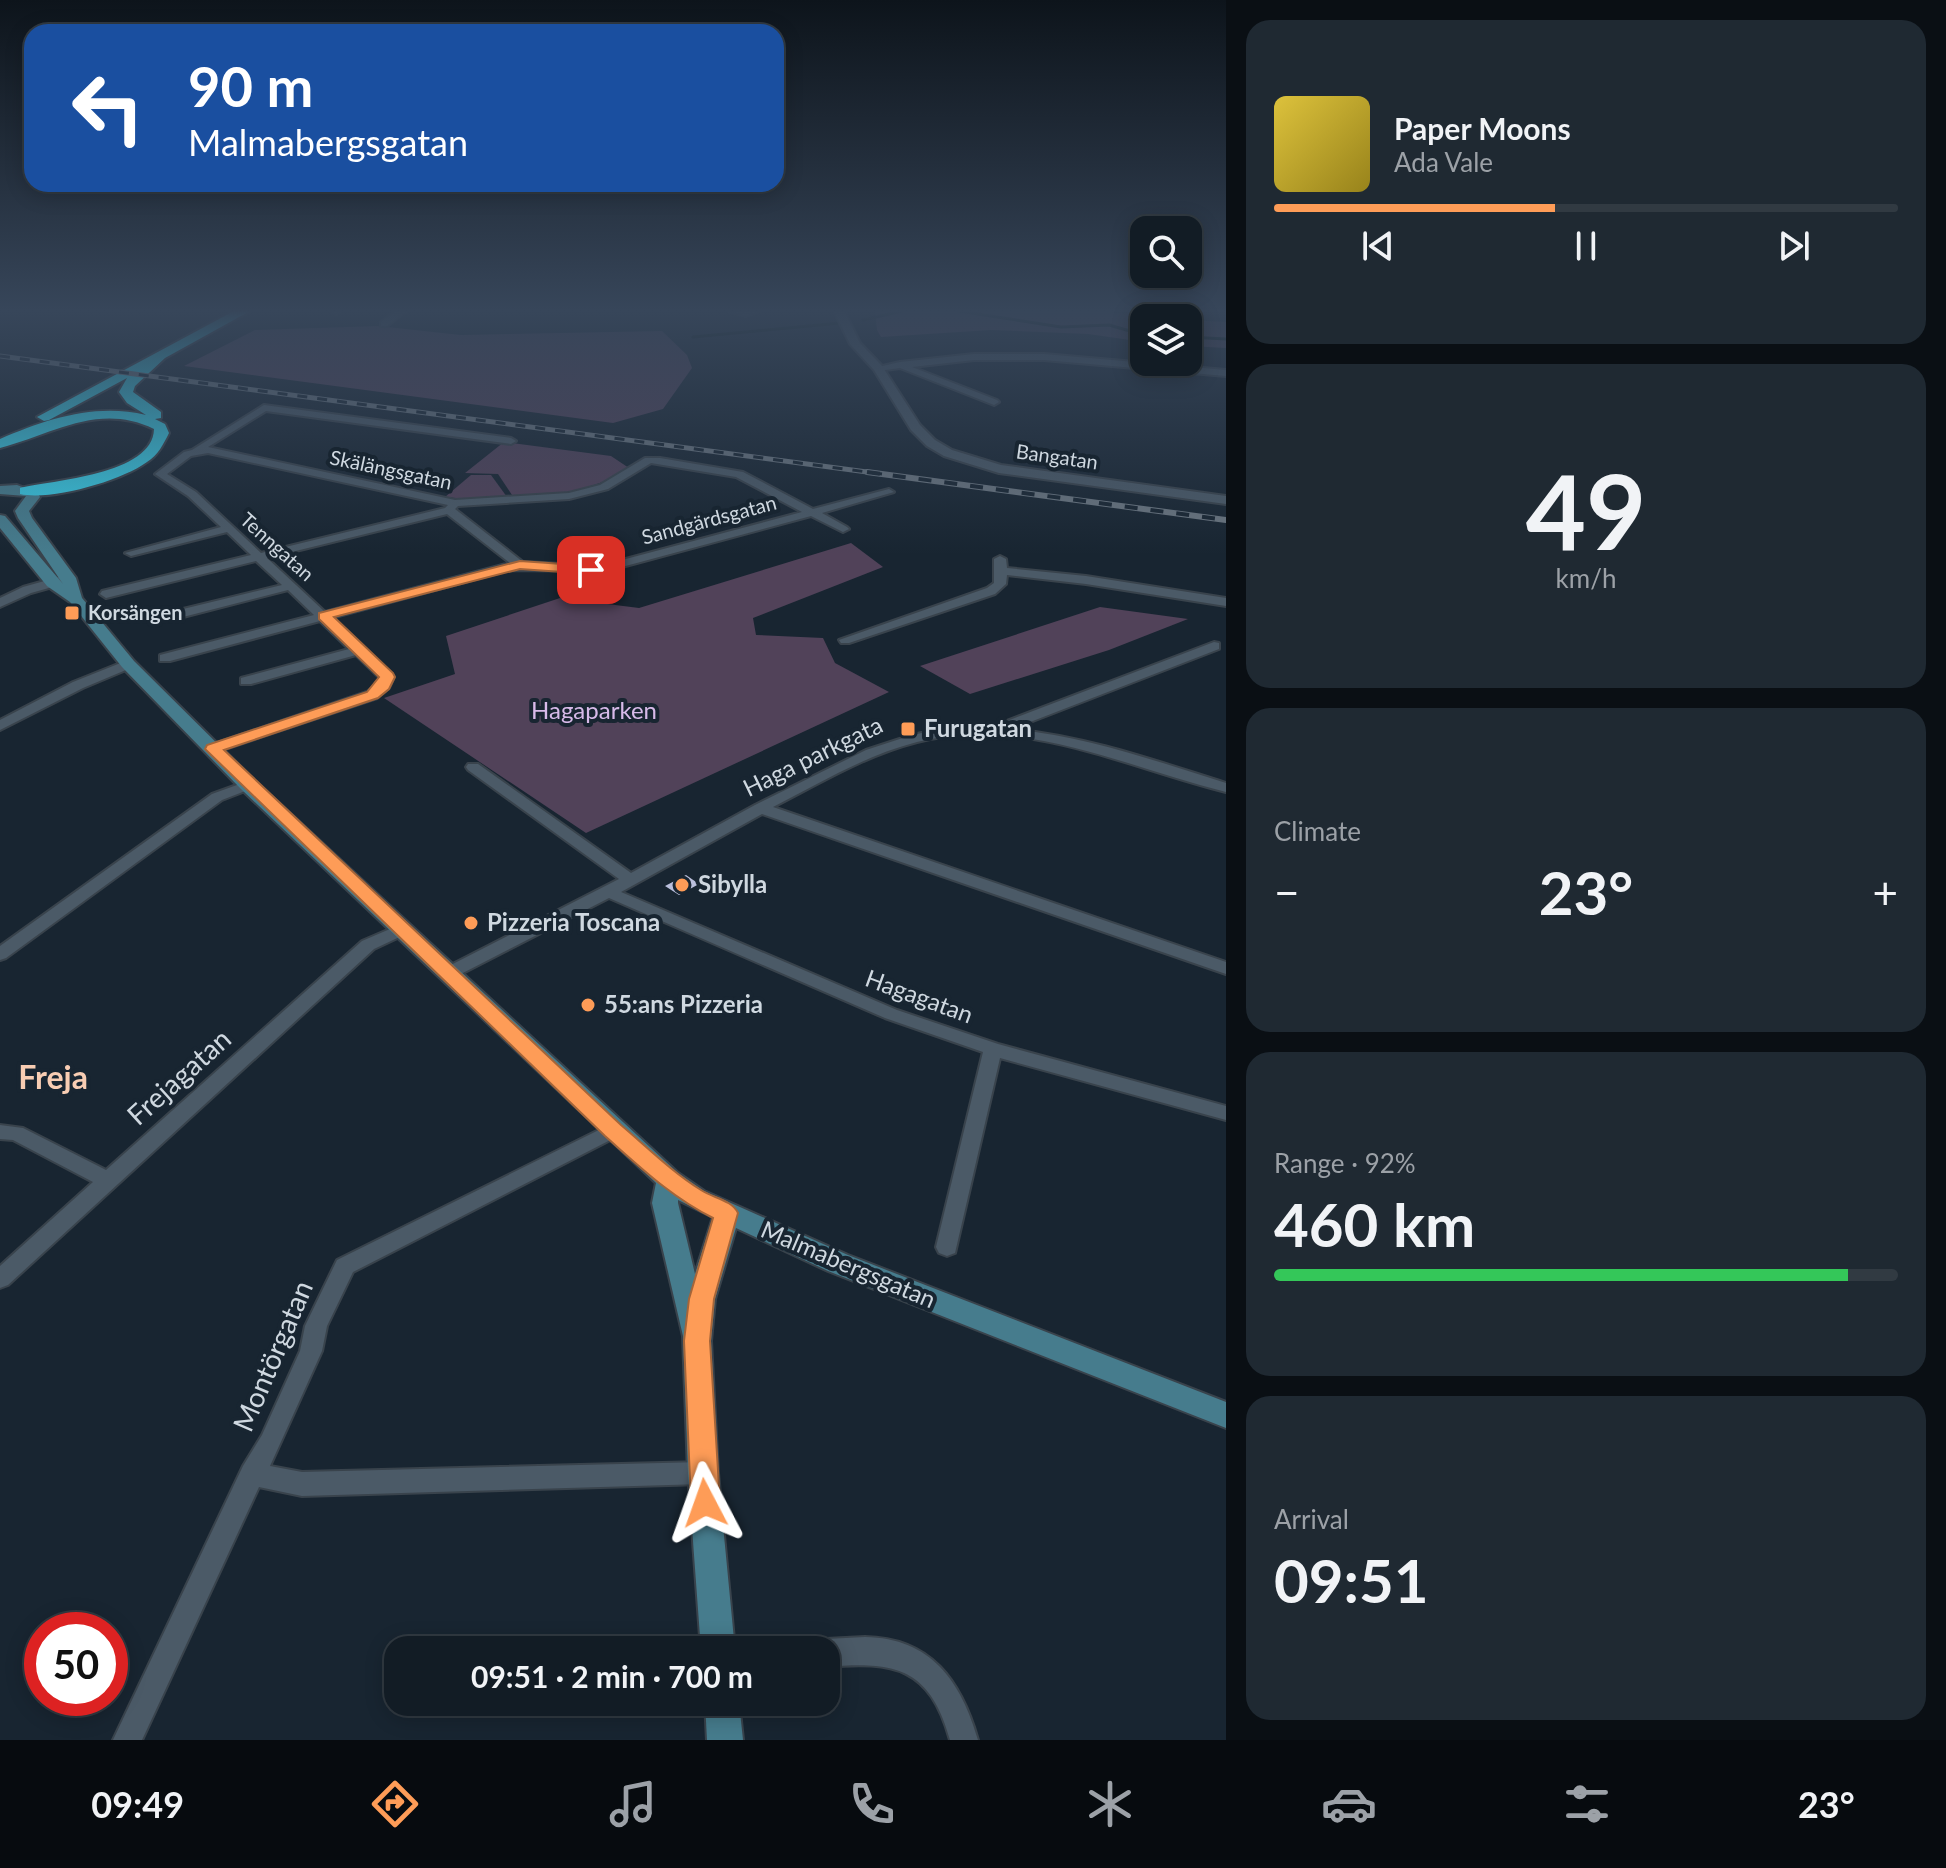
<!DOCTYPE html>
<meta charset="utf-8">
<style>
body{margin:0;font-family:Lato,sans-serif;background:#1f2932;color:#f1f3f6;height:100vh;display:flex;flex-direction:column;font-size:30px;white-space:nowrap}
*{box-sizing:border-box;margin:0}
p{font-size:26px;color:#9ca1a7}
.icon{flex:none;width:44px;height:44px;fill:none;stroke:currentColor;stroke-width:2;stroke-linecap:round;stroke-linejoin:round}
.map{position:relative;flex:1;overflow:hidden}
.drawer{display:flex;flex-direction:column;gap:20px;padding:20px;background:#0a0f14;width:720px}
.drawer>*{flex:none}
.banner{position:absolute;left:24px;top:24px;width:760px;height:168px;border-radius:24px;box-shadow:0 4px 20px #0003,0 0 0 2px #313a42;background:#1a4fa0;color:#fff;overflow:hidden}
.controls{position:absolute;left:1130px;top:216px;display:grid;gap:16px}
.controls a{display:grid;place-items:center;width:72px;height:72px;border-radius:16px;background:#121c25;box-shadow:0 4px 20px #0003,0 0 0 2px #313a42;font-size:40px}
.speed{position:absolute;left:24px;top:1612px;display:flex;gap:16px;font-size:40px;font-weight:700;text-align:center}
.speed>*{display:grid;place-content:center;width:104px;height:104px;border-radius:50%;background:#121c25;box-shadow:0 4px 20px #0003,0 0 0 2px #313a42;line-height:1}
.speed .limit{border:12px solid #d22;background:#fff;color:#111}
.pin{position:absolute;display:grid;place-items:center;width:68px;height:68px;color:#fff;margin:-34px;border-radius:16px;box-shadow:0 4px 12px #0006}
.me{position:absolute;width:88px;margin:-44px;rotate:356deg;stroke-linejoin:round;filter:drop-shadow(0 0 6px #0008)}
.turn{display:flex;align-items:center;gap:28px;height:168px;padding:0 32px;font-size:36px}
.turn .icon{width:104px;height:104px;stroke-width:2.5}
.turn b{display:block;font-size:56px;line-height:68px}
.big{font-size:60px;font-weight:700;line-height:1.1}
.drawer .card{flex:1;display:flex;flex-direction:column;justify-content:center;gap:12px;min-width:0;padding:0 28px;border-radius:24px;background:#1f2932}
.drawer .dial{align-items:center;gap:0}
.dial b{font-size:104px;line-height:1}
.song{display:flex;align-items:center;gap:24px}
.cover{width:96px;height:96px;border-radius:12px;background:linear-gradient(135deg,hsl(50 70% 55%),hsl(50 70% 35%))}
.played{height:8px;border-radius:4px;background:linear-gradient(90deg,#fe9c57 45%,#313a42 45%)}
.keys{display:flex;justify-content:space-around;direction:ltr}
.heat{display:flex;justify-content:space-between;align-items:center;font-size:44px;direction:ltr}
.charge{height:12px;border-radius:6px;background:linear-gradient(90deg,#34c759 92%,#313a42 0)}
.trip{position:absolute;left:384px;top:1636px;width:456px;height:80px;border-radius:24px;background:#121c25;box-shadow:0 4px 20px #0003,0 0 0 2px #313a42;font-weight:700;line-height:80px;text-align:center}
.tab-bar{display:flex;height:128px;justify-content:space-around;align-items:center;background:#070b0f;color:#9ca1a7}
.tab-bar .icon{width:56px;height:56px}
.tab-bar .current{color:#fe9c57}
.tab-bar b{font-size:36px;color:#f1f3f6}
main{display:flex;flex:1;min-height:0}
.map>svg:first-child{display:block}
.green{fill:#514259}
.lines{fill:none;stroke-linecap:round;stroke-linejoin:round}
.stream{stroke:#00130e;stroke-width:3}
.building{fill:#babfdc}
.minor-casing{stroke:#39434c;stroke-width:4}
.tertiary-casing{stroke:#39434c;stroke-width:4}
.secondary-casing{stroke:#39434c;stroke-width:4}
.motorway-casing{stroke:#39434c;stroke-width:4}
.minor{fill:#4b5a67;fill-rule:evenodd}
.tertiary{fill:#4b5a67;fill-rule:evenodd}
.secondary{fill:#467c8d;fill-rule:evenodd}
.motorway{fill:#39cce5;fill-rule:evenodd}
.rail-far1-casing{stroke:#6b7680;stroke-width:5}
.rail-casing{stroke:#6b7680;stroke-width:6}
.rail-far1{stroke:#182531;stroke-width:3;stroke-dasharray:10;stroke-linecap:butt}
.rail{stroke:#182531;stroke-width:4;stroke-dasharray:13;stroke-linecap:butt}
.route{fill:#fe9c57;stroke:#a56539;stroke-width:2}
.poi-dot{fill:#fe9c57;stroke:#182531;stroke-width:3}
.labels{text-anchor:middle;stroke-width:8;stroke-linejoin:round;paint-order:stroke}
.far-street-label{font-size:20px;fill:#cfd8e0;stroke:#182531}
.far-poi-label{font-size:20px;font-weight:bold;fill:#cfd8e0;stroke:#182531;text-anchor:start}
.park-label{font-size:24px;fill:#d7bae9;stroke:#182531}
.poi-label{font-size:24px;font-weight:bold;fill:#cfd8e0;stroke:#182531;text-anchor:start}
.street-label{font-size:24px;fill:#cfd8e0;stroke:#182531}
.near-street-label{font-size:28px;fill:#cfd8e0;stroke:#182531}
.district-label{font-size:32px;font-weight:bold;fill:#f8cdb3;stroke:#182531}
</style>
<main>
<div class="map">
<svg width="1226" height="1740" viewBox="0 0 1226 1740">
<rect width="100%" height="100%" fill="#182531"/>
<!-- green -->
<g class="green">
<path d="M 1099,311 L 1158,318 L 1144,318 L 1144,342 L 1088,334 L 991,330 L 881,337 L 877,330 L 875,312 Z"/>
<path d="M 1188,320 L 1226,322 L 1226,348 L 1188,346 Z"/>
<path d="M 378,326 L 461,335 L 662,331 L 687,355 L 692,368 L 663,409 L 613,423 L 184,366 L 255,330 Z"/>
<path d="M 504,442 L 611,456 L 629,468 C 593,492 556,494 514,498 L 498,474 L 465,473 Z"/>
<path d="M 471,475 L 491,475 L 507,497 L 476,500 L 445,497 Z"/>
<path d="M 851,543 L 883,567 L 753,618 L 756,635 L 823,638 L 835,663 L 889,692 L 586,833 L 384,698 L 455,674 L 446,636 L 560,598 L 639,608 Z"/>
<path d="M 1100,607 L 1188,619 L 1109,650 L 970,694 L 920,666 Z"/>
</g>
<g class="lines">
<!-- stream -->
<g class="stream">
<path d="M 959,311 L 1061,327 L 1109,325 L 1144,335"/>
<path d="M 863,320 L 902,311"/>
<path d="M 693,337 L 840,323"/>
<path d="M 1188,337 L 1226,339"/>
</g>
</g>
<!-- building -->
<path class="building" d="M 686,875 L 699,884 L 679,895 L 665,886 Z"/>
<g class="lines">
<!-- minor casing -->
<g class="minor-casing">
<g id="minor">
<path d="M 332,311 L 340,311 L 340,312 L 336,314 Z"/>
<path d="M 396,311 L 406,311 L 387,326 L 381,326 L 381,322 Z"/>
<path d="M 729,311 L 759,311 L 746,316 Z"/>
<path d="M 974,354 L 1044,354 L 1226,370 L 1226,376 L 1044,360 L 974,360 L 912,367 L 997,400 L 999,402 L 994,405 L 900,368 L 878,371 L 874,368 L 900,362 Z"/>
<path d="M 264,405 L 511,438 L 516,441 L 511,444 L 266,411 L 208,447 L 455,500 L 569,493 L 600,485 L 645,458 L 660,458 L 743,472 L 813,509 L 889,489 L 894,492 L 822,513 L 847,527 L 849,529 L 843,532 L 811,516 L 607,571 L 509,570 L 331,618 L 392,674 L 394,677 L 389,688 L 377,698 L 213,753 L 206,749 L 208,746 L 367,692 L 378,683 L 380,678 L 356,655 L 251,684 L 241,684 L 241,678 L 349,649 L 320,621 L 170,661 L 160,661 L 160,655 L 314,615 L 288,590 L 183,617 L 177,613 L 179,610 L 282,585 L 256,561 L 106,598 L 100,594 L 102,591 L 251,555 L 227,532 L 131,556 L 125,553 L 221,527 L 188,496 L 155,474 L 184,452 L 192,450 ZM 208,453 L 448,505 L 445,508 L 261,553 L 196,492 L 167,474 L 191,456 ZM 651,463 L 736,477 L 802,512 L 607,564 L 582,565 L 523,562 L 455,509 L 458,506 L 569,499 L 608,489 ZM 447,514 L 510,563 L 325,612 L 267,558 Z"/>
<path d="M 1000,556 L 1006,559 L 1007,568 L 1086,576 L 1226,598 L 1226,606 L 1086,584 L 1007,575 L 1006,584 L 995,594 L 849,643 L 841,643 L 839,640 L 987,588 L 994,583 L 994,559 Z"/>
<path d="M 66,575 L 70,576 L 70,582 L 31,593 L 0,607 L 0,598 L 23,587 Z"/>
<path d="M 1214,642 L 1219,643 L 1219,649 L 1012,729 C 1086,736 1156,761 1226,783 L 1226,792 C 1125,767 1024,715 917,742 C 866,755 820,783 773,807 L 1226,962 L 1226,974 L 762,814 L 621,892 L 897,1010 L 998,1044 L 1226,1106 L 1226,1120 L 1000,1058 L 955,1253 L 947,1256 L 939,1253 L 936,1247 L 983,1052 L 885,1018 L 609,898 L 457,976 L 451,978 L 442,972 L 445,968 L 619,879 L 468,770 L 466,767 L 468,764 L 478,764 L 631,873 L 755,805 L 866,750 L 912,735 L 941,729 L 991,727 Z"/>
<path d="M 128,660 L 135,664 L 133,667 L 83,688 L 0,730 L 0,720 L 73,682 Z"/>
<path d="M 248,781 L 255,785 L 253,788 L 222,800 L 6,958 L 0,960 L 0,946 L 212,794 Z"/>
<path d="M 404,923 L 412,928 L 410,932 L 374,949 L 8,1285 L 0,1288 L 0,1266 L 93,1182 L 13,1140 L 0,1139 L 0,1125 L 23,1128 L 106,1170 L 362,941 Z"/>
<path d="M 613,1123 L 620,1125 L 623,1130 L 620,1135 L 353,1272 L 327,1326 L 322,1351 L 270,1466 L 302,1472 L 703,1462 L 712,1465 L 715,1473 L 712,1481 L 703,1484 L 302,1496 L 259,1487 L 142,1740 L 113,1740 L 243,1466 L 262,1435 L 300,1351 L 305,1326 L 337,1260 Z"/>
<path d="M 865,1637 C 931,1638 961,1681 978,1740 L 950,1740 C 930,1667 894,1661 826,1667 L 826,1650 L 814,1650 L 816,1643 L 826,1639 Z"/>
</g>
</g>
<!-- tertiary casing -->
<g class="tertiary-casing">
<path id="tertiary" d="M 834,311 L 844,311 L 860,343 L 882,366 L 920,425 L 935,440 L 952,450 L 1001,465 L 1226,496 L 1226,504 L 999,473 L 944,456 L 927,446 L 911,430 L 874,370 L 850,344 Z"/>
</g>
<!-- secondary casing -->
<g class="secondary-casing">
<g id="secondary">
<path d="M 17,485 L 38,493 L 40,497 L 29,511 L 32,518 L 76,578 L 82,598 L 134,661 L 255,781 L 678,1173 L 704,1191 L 848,1255 L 1226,1402 L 1226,1428 L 828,1271 L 736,1228 L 715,1299 L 711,1341 L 718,1473 L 735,1650 L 701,1650 L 688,1473 L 683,1336 L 652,1203 L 656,1183 L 241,789 L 122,667 L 70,602 L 47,586 L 0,528 L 0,515 L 5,516 L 63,584 L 18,518 L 15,511 L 26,496 L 0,494 L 0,486 ZM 678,1200 L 713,1217 L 695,1274 L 678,1203 Z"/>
<path d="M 705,1702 L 739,1702 L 743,1740 L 707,1740 Z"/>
</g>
</g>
<!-- motorway casing -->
<g class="motorway-casing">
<path id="motorway" d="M 234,311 L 250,311 L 165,358 L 135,386 L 133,392 L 161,412 L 161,418 L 155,419 L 165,424 L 169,433 C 163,445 158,455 147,462 C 121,481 51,501 20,494 L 20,488 C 52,480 153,475 154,429 C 99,402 53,434 0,448 L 0,439 C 47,419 95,403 146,415 L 127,403 L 119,392 L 127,378 L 49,420 L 44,421 L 37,417 Z"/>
</g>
<!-- minor -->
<use href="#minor" class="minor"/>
<!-- tertiary -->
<use href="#tertiary" class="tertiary"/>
<!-- secondary -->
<use href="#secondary" class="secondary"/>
<!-- motorway -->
<use href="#motorway" class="motorway"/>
<!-- rail-far1 casing -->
<g class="rail-far1-casing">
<path id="rail-far1" d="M 0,356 L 882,474"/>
</g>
<!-- rail casing -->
<g class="rail-casing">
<path id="rail" d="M 867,472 L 1226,520"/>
</g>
<!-- rail-far1 -->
<use href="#rail-far1" class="rail-far1"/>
<!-- rail -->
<use href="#rail" class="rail"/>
</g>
<!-- sky -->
<linearGradient id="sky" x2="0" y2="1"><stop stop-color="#0d141b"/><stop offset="0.56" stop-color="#37465a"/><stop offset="1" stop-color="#37465a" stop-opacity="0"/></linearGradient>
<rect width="1226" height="555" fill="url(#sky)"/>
<!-- route -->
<path class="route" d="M 520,561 L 591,566 L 597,570 L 591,574 L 520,569 L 334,617 L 393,673 L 395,677 L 389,689 L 378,698 L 224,750 L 621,1125 C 647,1147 672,1172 701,1190 C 713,1198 732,1200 738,1213 L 714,1299 L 710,1341 L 720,1503 L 715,1512 L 705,1516 L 695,1512 L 691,1503 L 684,1341 L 689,1299 L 713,1218 C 671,1197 640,1167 605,1136 L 205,749 L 207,745 L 367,692 L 379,677 L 319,619 L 319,613 Z"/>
<!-- markers -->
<g class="poi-dot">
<rect x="64" y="605" width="16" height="16" rx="4"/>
<rect x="900" y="721" width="16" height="16" rx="4"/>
<circle cx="682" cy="885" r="8"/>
<circle cx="471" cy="923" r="8"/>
<circle cx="588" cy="1005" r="8"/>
</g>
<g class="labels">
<!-- far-street labels -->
<g class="far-street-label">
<text transform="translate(1057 457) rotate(8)" y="7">Bangatan</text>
<text transform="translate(391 470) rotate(12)" y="7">Skälängsgatan</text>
<text transform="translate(709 520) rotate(-15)" y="7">Sandgärdsgatan</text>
<text transform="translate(277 547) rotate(42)" y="7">Tenngatan</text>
</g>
<!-- far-poi labels -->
<g class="far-poi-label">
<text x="88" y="620">Korsängen</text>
</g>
<!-- park labels -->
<g class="park-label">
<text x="594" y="719">Hagaparken</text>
</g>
<!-- poi labels -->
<g class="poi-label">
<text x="924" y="737">Furugatan</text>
<text x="698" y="893">Sibylla</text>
<text x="487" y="931">Pizzeria Toscana</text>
<text x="604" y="1013">55:ans Pizzeria</text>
</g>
<!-- street labels -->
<g class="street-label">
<text transform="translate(813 757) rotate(-26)" y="8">Haga parkgata</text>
<text transform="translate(919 997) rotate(20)" y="8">Hagagatan</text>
<text transform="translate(848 1265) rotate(23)" y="8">Malmabergsgatan</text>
</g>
<!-- near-street labels -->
<g class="near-street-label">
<text transform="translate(179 1077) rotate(-42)" y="10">Frejagatan</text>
<text transform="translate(273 1356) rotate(-67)" y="10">Montörgatan</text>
</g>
<!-- district labels -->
<g class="district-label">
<text x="53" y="1089">Freja</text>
</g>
</g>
</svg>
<div class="controls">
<a><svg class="icon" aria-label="search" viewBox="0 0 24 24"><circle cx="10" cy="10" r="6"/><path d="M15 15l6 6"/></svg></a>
<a><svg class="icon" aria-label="layers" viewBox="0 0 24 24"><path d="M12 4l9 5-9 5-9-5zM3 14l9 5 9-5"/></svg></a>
</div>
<div class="speed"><div class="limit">50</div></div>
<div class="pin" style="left:591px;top:570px;background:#d93025"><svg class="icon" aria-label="arrive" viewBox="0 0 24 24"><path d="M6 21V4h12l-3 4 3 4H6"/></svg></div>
<svg class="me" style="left:705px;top:1503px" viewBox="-20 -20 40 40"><path d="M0-17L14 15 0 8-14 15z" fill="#fe9c57" stroke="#fff" stroke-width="4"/></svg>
<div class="trip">09:51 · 2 min · 700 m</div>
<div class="banner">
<div class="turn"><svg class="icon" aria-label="left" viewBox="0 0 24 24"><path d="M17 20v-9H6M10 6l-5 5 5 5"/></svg><div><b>90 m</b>Malmabergsgatan</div></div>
</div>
</div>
<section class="drawer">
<div class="card">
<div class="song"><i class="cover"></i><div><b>Paper Moons</b><p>Ada Vale</p></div></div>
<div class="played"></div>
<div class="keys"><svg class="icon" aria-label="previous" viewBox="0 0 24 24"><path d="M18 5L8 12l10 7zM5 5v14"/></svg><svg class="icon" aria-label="pause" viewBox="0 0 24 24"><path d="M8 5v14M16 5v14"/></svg><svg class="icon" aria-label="next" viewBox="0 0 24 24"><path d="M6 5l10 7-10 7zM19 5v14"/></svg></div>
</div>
<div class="card dial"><b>49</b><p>km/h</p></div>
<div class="card"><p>Climate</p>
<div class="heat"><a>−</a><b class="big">23°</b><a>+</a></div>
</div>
<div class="card"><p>Range · 92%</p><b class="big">460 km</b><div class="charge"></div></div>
<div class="card"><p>Arrival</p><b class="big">09:51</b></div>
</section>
</main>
<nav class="tab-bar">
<b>09:49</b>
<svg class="icon current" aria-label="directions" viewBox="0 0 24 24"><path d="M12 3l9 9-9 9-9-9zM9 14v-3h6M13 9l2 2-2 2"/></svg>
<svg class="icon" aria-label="music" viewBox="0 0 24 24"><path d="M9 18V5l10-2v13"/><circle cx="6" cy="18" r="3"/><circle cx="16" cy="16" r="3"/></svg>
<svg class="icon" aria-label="phone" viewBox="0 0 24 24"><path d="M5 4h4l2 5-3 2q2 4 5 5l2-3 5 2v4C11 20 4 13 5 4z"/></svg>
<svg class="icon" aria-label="climate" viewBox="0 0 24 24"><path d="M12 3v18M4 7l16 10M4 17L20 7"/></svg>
<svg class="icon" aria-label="car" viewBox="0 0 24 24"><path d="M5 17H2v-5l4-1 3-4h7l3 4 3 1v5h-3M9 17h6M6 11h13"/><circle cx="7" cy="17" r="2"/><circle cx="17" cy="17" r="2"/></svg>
<svg class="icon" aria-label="filters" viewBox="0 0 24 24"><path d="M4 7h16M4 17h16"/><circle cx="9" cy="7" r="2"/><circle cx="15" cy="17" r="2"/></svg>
<b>23°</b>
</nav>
